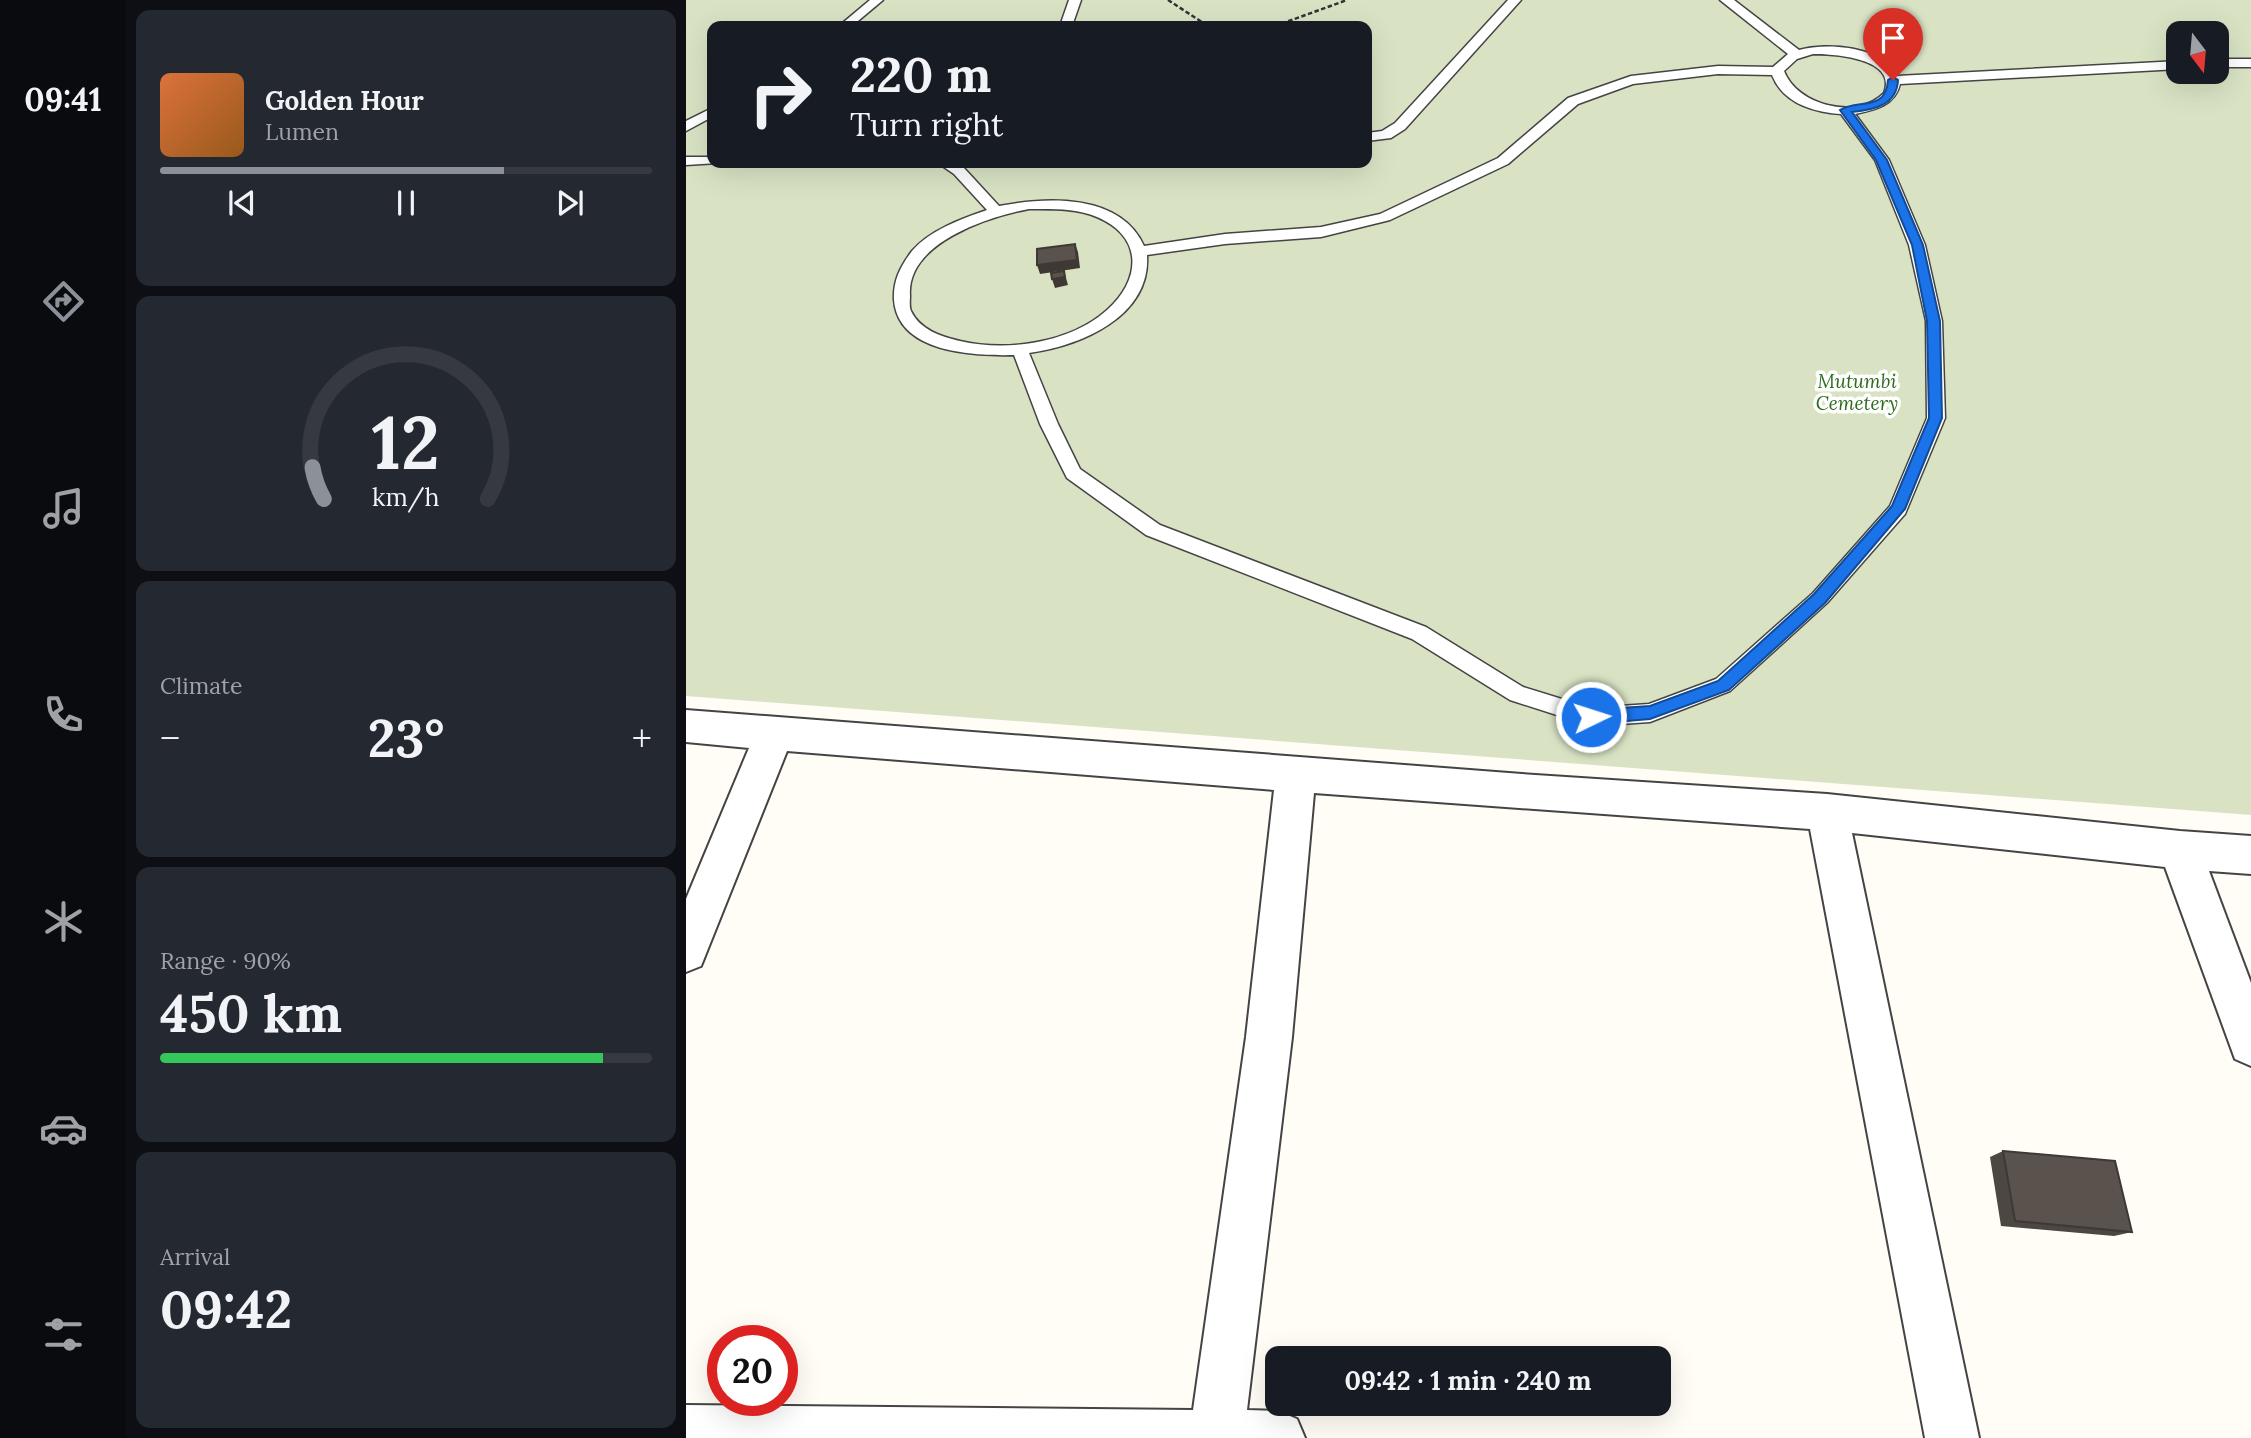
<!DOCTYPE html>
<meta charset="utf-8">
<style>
body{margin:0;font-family:Lora,serif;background:#242831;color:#f1f3f6;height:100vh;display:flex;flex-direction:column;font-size:26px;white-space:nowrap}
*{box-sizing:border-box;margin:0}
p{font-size:23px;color:#9ea1a6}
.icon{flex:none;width:38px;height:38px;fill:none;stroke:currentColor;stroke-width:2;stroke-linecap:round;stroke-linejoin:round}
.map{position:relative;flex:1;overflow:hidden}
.side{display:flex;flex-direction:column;gap:10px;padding:10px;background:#0d0f14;width:560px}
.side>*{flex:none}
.top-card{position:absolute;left:21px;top:21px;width:665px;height:147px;border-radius:14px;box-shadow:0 7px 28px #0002;background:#171b24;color:#f1f3f6;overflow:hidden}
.needle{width:46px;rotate:164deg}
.tools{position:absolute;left:1480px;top:21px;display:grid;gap:14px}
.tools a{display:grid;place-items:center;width:63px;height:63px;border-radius:14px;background:#171b24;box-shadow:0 7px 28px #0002;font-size:35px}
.speed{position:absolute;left:21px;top:1325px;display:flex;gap:14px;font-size:35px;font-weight:700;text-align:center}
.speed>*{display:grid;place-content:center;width:91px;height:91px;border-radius:50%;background:#171b24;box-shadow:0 7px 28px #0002;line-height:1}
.speed .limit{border:10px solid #d22;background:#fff;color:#111}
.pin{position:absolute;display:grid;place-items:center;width:60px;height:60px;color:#fff;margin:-72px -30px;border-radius:50% 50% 50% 0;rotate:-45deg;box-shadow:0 0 7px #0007}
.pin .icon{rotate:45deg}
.me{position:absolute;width:77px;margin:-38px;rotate:86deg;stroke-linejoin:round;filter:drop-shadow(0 0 5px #0008)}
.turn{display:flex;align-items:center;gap:24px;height:147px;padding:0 28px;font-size:32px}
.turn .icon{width:91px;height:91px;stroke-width:2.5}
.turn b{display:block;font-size:49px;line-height:60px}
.big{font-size:52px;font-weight:800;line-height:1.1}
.side .widget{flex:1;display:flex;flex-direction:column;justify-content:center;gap:10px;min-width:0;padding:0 24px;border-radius:14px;background:#242831}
.side .dial{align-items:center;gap:0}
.dial svg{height:182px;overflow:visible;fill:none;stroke:#363941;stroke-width:7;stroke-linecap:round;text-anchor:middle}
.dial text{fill:#f1f3f6;stroke:none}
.song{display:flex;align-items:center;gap:21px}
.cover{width:84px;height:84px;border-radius:10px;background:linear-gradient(135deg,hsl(20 70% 55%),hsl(30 70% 35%))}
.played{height:7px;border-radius:4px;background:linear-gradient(90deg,#8c9099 70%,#363941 70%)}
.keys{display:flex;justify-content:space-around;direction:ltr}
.heat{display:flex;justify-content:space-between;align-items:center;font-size:38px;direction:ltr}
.charge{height:10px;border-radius:5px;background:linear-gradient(90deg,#34c759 90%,#363941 0)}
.trip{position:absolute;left:579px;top:1346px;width:406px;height:70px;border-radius:14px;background:#171b24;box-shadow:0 7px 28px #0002;font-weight:800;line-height:70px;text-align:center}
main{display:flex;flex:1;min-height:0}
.tab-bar{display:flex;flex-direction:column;width:126px;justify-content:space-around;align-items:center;background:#090b0e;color:#9ea1a6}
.tab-bar .icon{width:49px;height:49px}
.tab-bar .selected{color:#8c9099}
.tab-bar b{font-size:32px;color:#f1f3f6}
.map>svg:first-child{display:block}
.cemetery{fill:#d9e3c4;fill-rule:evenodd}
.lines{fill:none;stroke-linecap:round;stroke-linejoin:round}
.service-casing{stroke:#444;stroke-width:3}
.minor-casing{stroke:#444;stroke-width:4}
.path{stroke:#333;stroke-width:2.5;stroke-dasharray:4.5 2.5;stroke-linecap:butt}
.service{fill:#fff;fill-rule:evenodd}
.minor{fill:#fff;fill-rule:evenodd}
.wall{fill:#4d4742}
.shaded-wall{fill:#3f3936}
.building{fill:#5a524d;stroke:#3f3936;stroke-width:2}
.route{fill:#1a73e8;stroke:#114b97;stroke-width:2}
.labels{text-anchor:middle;stroke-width:7;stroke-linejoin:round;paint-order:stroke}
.park-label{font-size:19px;font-style:italic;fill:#2f6b1f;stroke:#fff}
</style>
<main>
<nav class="tab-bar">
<b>09:41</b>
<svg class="icon selected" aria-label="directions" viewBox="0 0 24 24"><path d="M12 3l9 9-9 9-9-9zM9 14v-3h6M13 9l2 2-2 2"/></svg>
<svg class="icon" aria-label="music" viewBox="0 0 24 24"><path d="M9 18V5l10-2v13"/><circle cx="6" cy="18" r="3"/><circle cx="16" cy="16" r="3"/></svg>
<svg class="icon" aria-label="phone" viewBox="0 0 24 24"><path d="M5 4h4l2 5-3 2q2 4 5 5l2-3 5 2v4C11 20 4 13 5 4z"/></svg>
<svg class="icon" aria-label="climate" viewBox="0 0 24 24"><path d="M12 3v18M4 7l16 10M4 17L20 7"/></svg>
<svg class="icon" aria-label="car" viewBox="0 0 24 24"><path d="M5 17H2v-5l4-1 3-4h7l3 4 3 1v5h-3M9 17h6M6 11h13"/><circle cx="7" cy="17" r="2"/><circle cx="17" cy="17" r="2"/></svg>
<svg class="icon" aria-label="filters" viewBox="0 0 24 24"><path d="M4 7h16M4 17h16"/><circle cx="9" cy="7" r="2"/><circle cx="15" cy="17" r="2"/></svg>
</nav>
<section class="side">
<div class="widget">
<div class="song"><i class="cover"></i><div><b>Golden Hour</b><p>Lumen</p></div></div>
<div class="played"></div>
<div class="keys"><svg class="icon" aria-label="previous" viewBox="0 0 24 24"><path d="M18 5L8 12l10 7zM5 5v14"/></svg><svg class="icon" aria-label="pause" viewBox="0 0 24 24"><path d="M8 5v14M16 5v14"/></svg><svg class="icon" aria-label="next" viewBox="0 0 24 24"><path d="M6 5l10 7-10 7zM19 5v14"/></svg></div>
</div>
<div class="widget dial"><svg viewBox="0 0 100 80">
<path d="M14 69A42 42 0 1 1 86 69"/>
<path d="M14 69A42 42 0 0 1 9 55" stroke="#8c9099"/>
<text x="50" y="56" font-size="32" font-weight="700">12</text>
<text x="50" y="72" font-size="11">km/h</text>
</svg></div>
<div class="widget"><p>Climate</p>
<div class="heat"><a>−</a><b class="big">23°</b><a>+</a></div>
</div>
<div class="widget"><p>Range · 90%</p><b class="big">450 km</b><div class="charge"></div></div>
<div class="widget"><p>Arrival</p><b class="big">09:42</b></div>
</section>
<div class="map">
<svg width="1565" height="1438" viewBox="0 0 1565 1438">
<rect width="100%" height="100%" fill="#fffdf5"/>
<!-- cemetery -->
<path class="cemetery" d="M 0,0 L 1565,0 L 1565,815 L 0,696 ZM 26,26 L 681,26 L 681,163 L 26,163 ZM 1493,33 L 1531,33 L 1531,72 L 1493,72 Z"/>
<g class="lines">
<!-- service casing -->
<g class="service-casing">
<g id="service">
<path d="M 184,0 L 197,0 L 166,26 L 153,26 Z"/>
<path d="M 383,0 L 395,0 L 386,26 L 374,26 Z"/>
<path d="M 822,0 L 835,0 L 719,129 L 705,138 L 681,141 L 681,133 L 696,131 L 709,123 Z"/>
<path d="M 1034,0 L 1048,0 L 1113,50 C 1141,42 1196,46 1211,76 L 1493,61 L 1493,69 L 1214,84 C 1209,106 1188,110 1169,114 L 1203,160 L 1239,245 L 1256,321 L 1259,418 L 1219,514 L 1141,603 L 1044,691 L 964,722 L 905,726 L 824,700 L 726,639 L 460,535 L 381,478 L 354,424 L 328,355 C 288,356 212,353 208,300 C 207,281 214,267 226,251 C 244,230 275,219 301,210 L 268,174 L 252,163 L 269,163 L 278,168 L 313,206 C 361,197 434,193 458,246 L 539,234 L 635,227 L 694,214 L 812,158 L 882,98 L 945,76 L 1032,66 L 1087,67 L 1102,54 ZM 1127,54 C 1148,54 1212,58 1198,93 C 1170,121 1111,105 1098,71 L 1111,59 ZM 1032,74 L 1086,75 C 1097,103 1127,112 1155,114 L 1189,160 L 1223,245 L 1240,321 L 1241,418 L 1204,506 L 1127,593 L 1030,679 L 963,704 L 905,708 L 837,687 L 740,627 L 474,525 L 394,469 L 372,424 L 343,353 C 394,346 465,317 461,255 L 539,244 L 635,237 L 704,220 L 822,164 L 892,104 L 947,84 ZM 343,209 C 366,209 390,208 411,217 C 458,237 455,280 421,310 C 384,343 321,352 274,341 C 256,337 234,330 225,311 C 223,307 224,300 224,296 C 220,243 302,217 343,209 Z"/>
<rect x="1531" y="59" width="34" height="8"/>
<path d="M 26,108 L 26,117 L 0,131 L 0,121 Z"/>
<path d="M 0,157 L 26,157 L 26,163 L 32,163 L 0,165 Z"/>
</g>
</g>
<!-- minor casing -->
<g class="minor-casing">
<path id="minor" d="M 0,710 L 836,774 L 1141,794 L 1494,831 L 1565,836 L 1565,874 L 1523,871 L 1565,983 L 1565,1066 L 1549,1059 L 1479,867 L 1166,833 L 1293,1438 L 1239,1438 L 1124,829 L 628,793 L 606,1037 L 561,1410 L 592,1411 L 611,1419 L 619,1438 L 0,1438 L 0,1405 L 507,1410 L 560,1037 L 588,790 L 101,751 L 15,966 L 0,972 L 0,899 L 63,748 L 0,742 Z"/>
</g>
<!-- path -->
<g class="path">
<path d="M 482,0 L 522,26"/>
<path d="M 589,26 L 661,0"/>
</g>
<!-- service -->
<use href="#service" class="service"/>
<!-- minor -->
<use href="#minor" class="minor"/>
</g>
<!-- wall -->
<path class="wall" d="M 1317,1151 L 1446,1232 L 1428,1236 L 1315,1226 L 1304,1157 Z"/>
<!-- shaded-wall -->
<g class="shaded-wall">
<path d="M 389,244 L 392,252 L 394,268 L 354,274 L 351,265 Z"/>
<path d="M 378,271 L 382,285 L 369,288 L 366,279 Z"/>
</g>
<!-- building -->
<g class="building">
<path d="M 389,244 L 391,260 L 351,265 L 351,249 Z"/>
<path d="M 378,271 L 379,277 L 366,279 L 365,273 Z"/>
<path d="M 1317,1151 L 1429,1161 L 1446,1232 L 1329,1221 Z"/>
</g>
<!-- route -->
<path class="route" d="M 1207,77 L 1212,80 C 1211,105 1188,110 1166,112 L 1201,160 L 1237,245 L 1254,321 L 1256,418 L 1219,509 L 1139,603 L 1043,690 L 964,719 L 905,724 L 899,722 L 897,717 L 899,712 L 905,710 L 964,706 L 1032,681 L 1128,594 L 1206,506 L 1243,418 L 1241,321 L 1226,245 L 1190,160 L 1154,110 C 1172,99 1200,112 1202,80 Z"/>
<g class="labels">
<!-- park labels -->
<g class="park-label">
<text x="1171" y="388">Mutumbi<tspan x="1171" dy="22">Cemetery</tspan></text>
</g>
</g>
</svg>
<div class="tools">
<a><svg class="needle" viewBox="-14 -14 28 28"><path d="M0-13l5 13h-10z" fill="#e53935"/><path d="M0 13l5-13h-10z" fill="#9ea1a6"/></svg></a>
</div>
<div class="speed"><div class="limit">20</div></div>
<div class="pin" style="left:1207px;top:80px;background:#d93025"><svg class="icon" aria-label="arrive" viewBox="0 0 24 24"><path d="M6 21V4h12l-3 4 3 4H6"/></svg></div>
<svg class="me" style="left:905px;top:717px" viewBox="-20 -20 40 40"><circle r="17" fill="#1a73e8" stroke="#fff" stroke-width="3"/><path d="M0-11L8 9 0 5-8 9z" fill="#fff"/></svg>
<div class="trip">09:42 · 1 min · 240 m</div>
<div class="top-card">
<div class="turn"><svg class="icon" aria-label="right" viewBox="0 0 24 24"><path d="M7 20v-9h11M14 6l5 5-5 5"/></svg><div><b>220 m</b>Turn right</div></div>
</div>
</div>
</main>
